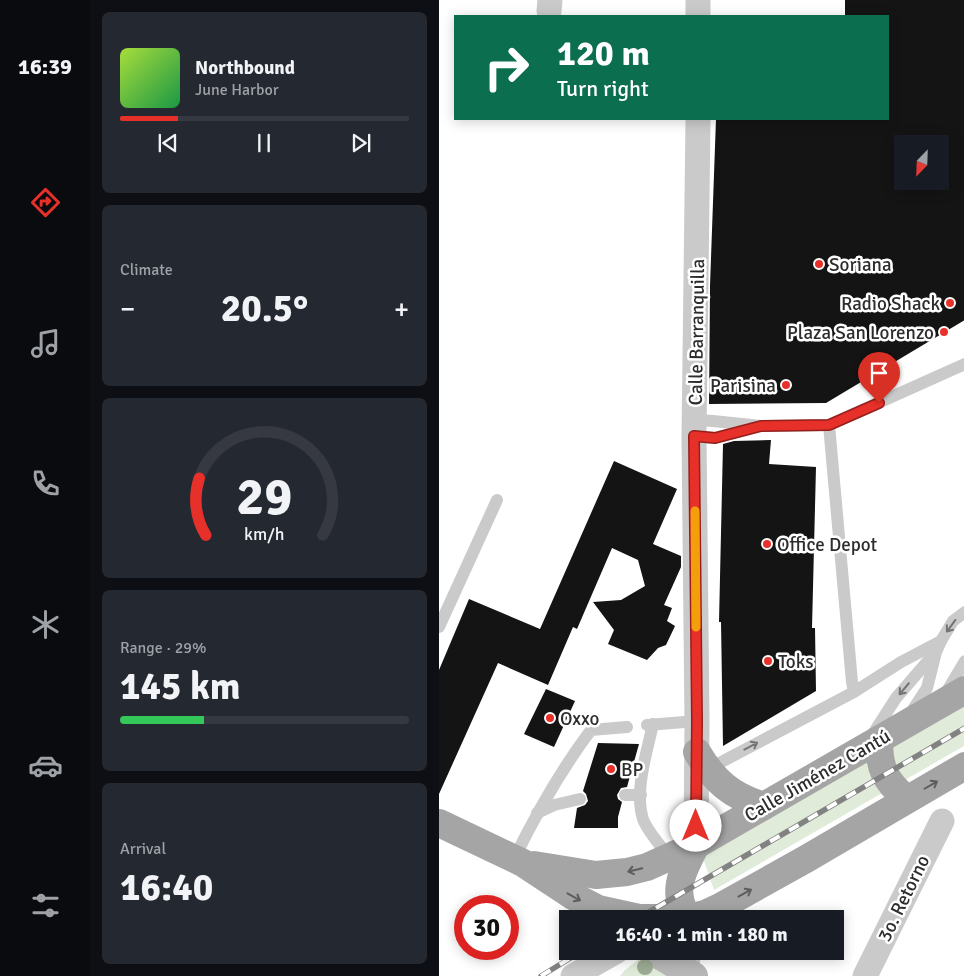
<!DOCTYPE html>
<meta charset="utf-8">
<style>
body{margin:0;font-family:Signika,sans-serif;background:#242831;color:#f1f3f6;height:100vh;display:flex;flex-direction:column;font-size:19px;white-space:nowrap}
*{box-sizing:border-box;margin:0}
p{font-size:16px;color:#9ea1a6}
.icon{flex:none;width:28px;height:28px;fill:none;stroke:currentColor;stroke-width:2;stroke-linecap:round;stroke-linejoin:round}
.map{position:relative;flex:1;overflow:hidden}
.sheet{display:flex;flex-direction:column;gap:12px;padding:12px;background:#0d0f14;width:349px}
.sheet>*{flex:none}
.top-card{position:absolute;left:15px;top:15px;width:435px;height:105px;border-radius:0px;box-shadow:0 2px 12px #0003;background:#0b6e4f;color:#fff;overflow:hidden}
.needle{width:32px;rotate:203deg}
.buttons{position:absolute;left:455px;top:135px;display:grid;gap:10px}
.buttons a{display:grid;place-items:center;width:55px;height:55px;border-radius:0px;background:#171b24;box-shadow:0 2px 12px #0003;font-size:25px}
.speed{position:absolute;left:15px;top:895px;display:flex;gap:10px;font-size:25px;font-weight:700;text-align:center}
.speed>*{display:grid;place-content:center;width:65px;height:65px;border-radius:50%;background:#171b24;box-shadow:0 2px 12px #0003;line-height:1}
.speed .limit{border:8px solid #d22;background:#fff;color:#111}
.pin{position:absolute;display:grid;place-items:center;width:42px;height:42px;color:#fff;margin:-51px -21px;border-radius:50% 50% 50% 0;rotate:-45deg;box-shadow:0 0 5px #0007}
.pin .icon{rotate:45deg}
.me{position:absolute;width:55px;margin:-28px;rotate:0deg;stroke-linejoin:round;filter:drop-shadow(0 0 4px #0008)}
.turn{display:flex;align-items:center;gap:18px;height:105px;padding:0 20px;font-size:22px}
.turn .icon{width:65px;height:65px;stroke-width:2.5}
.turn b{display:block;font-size:35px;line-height:42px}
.big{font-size:38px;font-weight:800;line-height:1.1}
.sheet .card{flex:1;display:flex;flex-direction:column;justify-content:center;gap:8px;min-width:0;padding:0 18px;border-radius:8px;background:#242831}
.sheet .dial{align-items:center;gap:0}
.dial svg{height:130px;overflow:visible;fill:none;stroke:#363941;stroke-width:7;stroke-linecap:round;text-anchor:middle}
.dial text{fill:#f1f3f6;stroke:none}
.song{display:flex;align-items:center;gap:15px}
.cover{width:60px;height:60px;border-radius:8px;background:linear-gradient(135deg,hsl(80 70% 55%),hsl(140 70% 35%))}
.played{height:5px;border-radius:2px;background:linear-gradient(90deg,#e8302a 20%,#363941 20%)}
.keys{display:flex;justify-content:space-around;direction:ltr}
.heat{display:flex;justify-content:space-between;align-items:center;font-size:28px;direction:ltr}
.charge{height:8px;border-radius:4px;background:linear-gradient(90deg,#34c759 29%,#363941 0)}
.trip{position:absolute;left:120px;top:910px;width:285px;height:50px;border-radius:0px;background:#171b24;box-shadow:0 2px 12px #0003;font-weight:800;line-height:50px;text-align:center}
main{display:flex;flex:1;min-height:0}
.tab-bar{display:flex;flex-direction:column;width:90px;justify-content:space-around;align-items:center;background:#090b0e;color:#9ea1a6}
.tab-bar .icon{width:35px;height:35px}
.tab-bar .selected{color:#e8302a}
.tab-bar b{font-size:22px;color:#f1f3f6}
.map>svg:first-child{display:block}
.green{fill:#e1ebda}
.building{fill:#141414;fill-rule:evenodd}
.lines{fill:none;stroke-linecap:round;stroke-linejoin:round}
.lane{stroke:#cacaca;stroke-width:12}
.street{stroke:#cacaca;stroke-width:25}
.secondary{stroke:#b7b7b7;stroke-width:28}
.primary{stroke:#a5a5a5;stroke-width:28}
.rail-casing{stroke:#828282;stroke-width:5.5}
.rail{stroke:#fff;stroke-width:4;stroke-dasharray:11;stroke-linecap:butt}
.tree{fill:#9cac93}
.oneway{stroke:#747474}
.oneway2{stroke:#5d5d5d}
.route-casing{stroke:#971f1b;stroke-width:12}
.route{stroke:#e8302a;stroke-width:9}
.slow{stroke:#f59e0b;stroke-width:9}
.poi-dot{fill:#e8302a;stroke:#fff;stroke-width:2}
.labels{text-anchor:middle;stroke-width:5;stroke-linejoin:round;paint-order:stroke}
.poi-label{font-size:19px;fill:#2d2d2d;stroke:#fff;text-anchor:start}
.street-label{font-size:19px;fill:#2d2d2d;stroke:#fff}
</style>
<main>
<nav class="tab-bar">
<b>16:39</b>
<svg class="icon selected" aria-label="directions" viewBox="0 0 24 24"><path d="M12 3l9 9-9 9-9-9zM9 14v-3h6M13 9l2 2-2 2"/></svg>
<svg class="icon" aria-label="music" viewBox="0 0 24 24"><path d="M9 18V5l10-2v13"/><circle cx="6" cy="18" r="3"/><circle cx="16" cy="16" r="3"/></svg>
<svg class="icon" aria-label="phone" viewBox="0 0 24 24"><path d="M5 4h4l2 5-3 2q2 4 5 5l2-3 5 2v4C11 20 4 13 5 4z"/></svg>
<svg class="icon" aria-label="climate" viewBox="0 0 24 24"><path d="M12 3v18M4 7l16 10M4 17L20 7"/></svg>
<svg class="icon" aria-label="car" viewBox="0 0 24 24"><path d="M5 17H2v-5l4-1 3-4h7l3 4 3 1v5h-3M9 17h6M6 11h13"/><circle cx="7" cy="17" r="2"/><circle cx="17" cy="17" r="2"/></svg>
<svg class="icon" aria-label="filters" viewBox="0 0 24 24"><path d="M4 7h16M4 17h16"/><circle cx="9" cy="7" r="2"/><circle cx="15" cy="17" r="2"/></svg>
</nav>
<section class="sheet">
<div class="card">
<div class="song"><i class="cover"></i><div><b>Northbound</b><p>June Harbor</p></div></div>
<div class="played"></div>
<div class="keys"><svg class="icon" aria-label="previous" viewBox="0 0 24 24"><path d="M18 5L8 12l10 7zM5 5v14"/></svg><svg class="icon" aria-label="pause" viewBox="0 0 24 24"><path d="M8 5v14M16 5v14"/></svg><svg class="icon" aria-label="next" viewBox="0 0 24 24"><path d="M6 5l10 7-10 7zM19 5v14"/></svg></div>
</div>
<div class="card"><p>Climate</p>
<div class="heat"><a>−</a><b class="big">20.5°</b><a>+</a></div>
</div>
<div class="card dial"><svg viewBox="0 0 100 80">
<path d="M14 69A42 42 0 1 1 86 69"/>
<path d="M14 69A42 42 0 0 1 10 34" stroke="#e8302a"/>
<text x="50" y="56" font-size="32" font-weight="700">29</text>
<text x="50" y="72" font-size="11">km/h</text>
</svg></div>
<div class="card"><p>Range · 29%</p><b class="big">145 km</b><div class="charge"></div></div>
<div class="card"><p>Arrival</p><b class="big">16:40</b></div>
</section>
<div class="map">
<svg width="526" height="976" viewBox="0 0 526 976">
<rect width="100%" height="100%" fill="#fff"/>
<!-- green -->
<g class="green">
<path d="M 525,706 L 525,746 L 275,890 L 263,855 Z"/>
<path d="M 201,958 L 225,964 L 235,976 L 181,976 L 185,971 Z"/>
</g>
<!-- building -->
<g class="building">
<path d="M 406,0 L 526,0 L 526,320 L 387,403 L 270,404 L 271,286 L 277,119 L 449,119 L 449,16 L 406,16 ZM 464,144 L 501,144 L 501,181 L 464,181 Z"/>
<path d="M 332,440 L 330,464 L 377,467 L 373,628 L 376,628 L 377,691 L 284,746 L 282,622 L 280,622 L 284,444 L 295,441 Z"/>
<path d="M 175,461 L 238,489 L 214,544 L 242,556 L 242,567 L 225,605 L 233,608 L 228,621 L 236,626 L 227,645 L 219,648 L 208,660 L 169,644 L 175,630 L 154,602 L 182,600 L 206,586 L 199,560 L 173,548 L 138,629 L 134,627 L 109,685 L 59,663 L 0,794 L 0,670 L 30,599 L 101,629 Z"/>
<path d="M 107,689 L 136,701 L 115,747 L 85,734 Z"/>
<path d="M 159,743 L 200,744 L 188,787 L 182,788 L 178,795 L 179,799 L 183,802 L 179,817 L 179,828 L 135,828 L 138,808 L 146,805 L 149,801 L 147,794 L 144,791 Z"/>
</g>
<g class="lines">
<!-- lane -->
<g class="lane">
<path d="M 255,420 L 274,421 L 322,426 L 390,425"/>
<path d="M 255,436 L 276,438 L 313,428"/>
<path d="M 0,627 L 58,500"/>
<path d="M 502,641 L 462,662 L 415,692 L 413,682 L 390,425 L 526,364"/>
<path d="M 505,696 L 526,661"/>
<path d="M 471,714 L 488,688 L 497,652 L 502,641 L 514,621 L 526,612"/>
<path d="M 214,724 C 208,752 195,791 204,819 C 208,831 223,847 230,857"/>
<path d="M 208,725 L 258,721"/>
<path d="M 432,737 L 457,698 L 495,654"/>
<path d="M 269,769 L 415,692"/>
<path d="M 186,795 L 202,795"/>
<path d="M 98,813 L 115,805 L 141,799"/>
<path d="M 75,859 C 97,814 121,771 152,730 L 188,727"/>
</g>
<!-- street -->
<g class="street">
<path d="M 110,11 L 111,0"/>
<path d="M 259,16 L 259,0"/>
<path d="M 257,845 L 258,721 L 255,436 L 259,119"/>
<path d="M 134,976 L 178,951"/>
<path d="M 248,976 L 249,951"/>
<path d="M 426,976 L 503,821"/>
</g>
<!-- secondary -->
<path class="secondary" d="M 213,951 L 255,976"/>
<!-- primary -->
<g class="primary">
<path d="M 440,740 C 440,769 446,780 467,799"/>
<path d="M 258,752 C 275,781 292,796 325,806"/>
<path d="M 0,823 L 84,863 L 134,896 L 159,909 L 200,918 L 249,918 L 266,914 L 281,907 L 367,859 L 526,766"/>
<path d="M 95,865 L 157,875 L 188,872 L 208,867 L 257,845 L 526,690"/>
<path d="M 249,918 C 231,891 244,871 257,845"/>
</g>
<!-- rail casing -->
<g class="rail-casing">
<g id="rail">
<path d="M 198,919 L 526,728"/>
<path d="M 102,976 L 143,951"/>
</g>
</g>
<!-- rail -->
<use href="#rail" class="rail"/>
</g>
<!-- trees -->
<circle class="tree" cx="206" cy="967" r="8"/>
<!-- one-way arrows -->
<defs><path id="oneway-shaft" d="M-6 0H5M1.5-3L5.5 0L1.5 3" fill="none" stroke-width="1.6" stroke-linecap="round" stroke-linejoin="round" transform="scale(1.25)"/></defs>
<g class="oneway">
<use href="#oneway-shaft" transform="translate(512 626) rotate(126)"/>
<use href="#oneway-shaft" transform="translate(465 689) rotate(130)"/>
<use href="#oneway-shaft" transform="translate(312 746) rotate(-28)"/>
</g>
<g class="oneway2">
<use href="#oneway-shaft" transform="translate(492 785) rotate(-30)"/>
<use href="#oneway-shaft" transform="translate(196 870) rotate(167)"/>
<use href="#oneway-shaft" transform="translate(306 893) rotate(-29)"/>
<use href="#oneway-shaft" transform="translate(135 897) rotate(29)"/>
</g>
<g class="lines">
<!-- route casing -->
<g class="route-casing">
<path id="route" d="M 257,826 L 258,721 L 255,436 L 276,438 L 322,426 L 390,425 L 440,403"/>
</g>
<!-- route -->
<use href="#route" class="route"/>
<!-- slow -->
<path class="slow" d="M 256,511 L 257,627"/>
</g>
<!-- markers -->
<g class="poi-dot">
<circle cx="380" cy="264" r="5"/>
<circle cx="511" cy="303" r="5"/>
<circle cx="505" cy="332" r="5"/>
<circle cx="347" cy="385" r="5"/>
<circle cx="328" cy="544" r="5"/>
<circle cx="329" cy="661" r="5"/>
<circle cx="111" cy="718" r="5"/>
<circle cx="172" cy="769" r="5"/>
</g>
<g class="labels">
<!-- poi labels -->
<g class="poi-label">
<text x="390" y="271">Soriana</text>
<text x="501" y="310" text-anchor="end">Radio Shack</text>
<text x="495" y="339" text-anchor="end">Plaza San Lorenzo</text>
<text x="337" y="392" text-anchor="end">Parisina</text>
<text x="338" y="551">Office Depot</text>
<text x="339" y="668">Toks</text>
<text x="121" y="725">Oxxo</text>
<text x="182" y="776">BP</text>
</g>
<!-- street labels -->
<g class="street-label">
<text transform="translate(257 332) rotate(-89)" y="7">Calle Barranquilla</text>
<text transform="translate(378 775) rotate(-30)" y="7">Calle Jiménez Cantú</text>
<text transform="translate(464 898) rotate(-64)" y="7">3o. Retorno</text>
</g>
</g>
</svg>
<div class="buttons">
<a><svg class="needle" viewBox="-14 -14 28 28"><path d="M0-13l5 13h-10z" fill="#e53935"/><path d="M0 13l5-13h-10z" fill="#9ea1a6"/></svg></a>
</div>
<div class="speed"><div class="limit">30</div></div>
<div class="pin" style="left:440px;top:403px;background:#d93025"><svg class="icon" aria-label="arrive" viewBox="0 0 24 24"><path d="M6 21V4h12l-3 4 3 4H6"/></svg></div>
<svg class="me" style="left:257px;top:826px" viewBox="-20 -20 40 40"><circle r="19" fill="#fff"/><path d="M0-13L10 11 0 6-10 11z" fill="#e8302a"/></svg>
<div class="trip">16:40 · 1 min · 180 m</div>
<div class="top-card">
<div class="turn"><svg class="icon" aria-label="right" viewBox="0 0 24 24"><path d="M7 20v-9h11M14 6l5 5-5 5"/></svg><div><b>120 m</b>Turn right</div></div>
</div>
</div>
</main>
